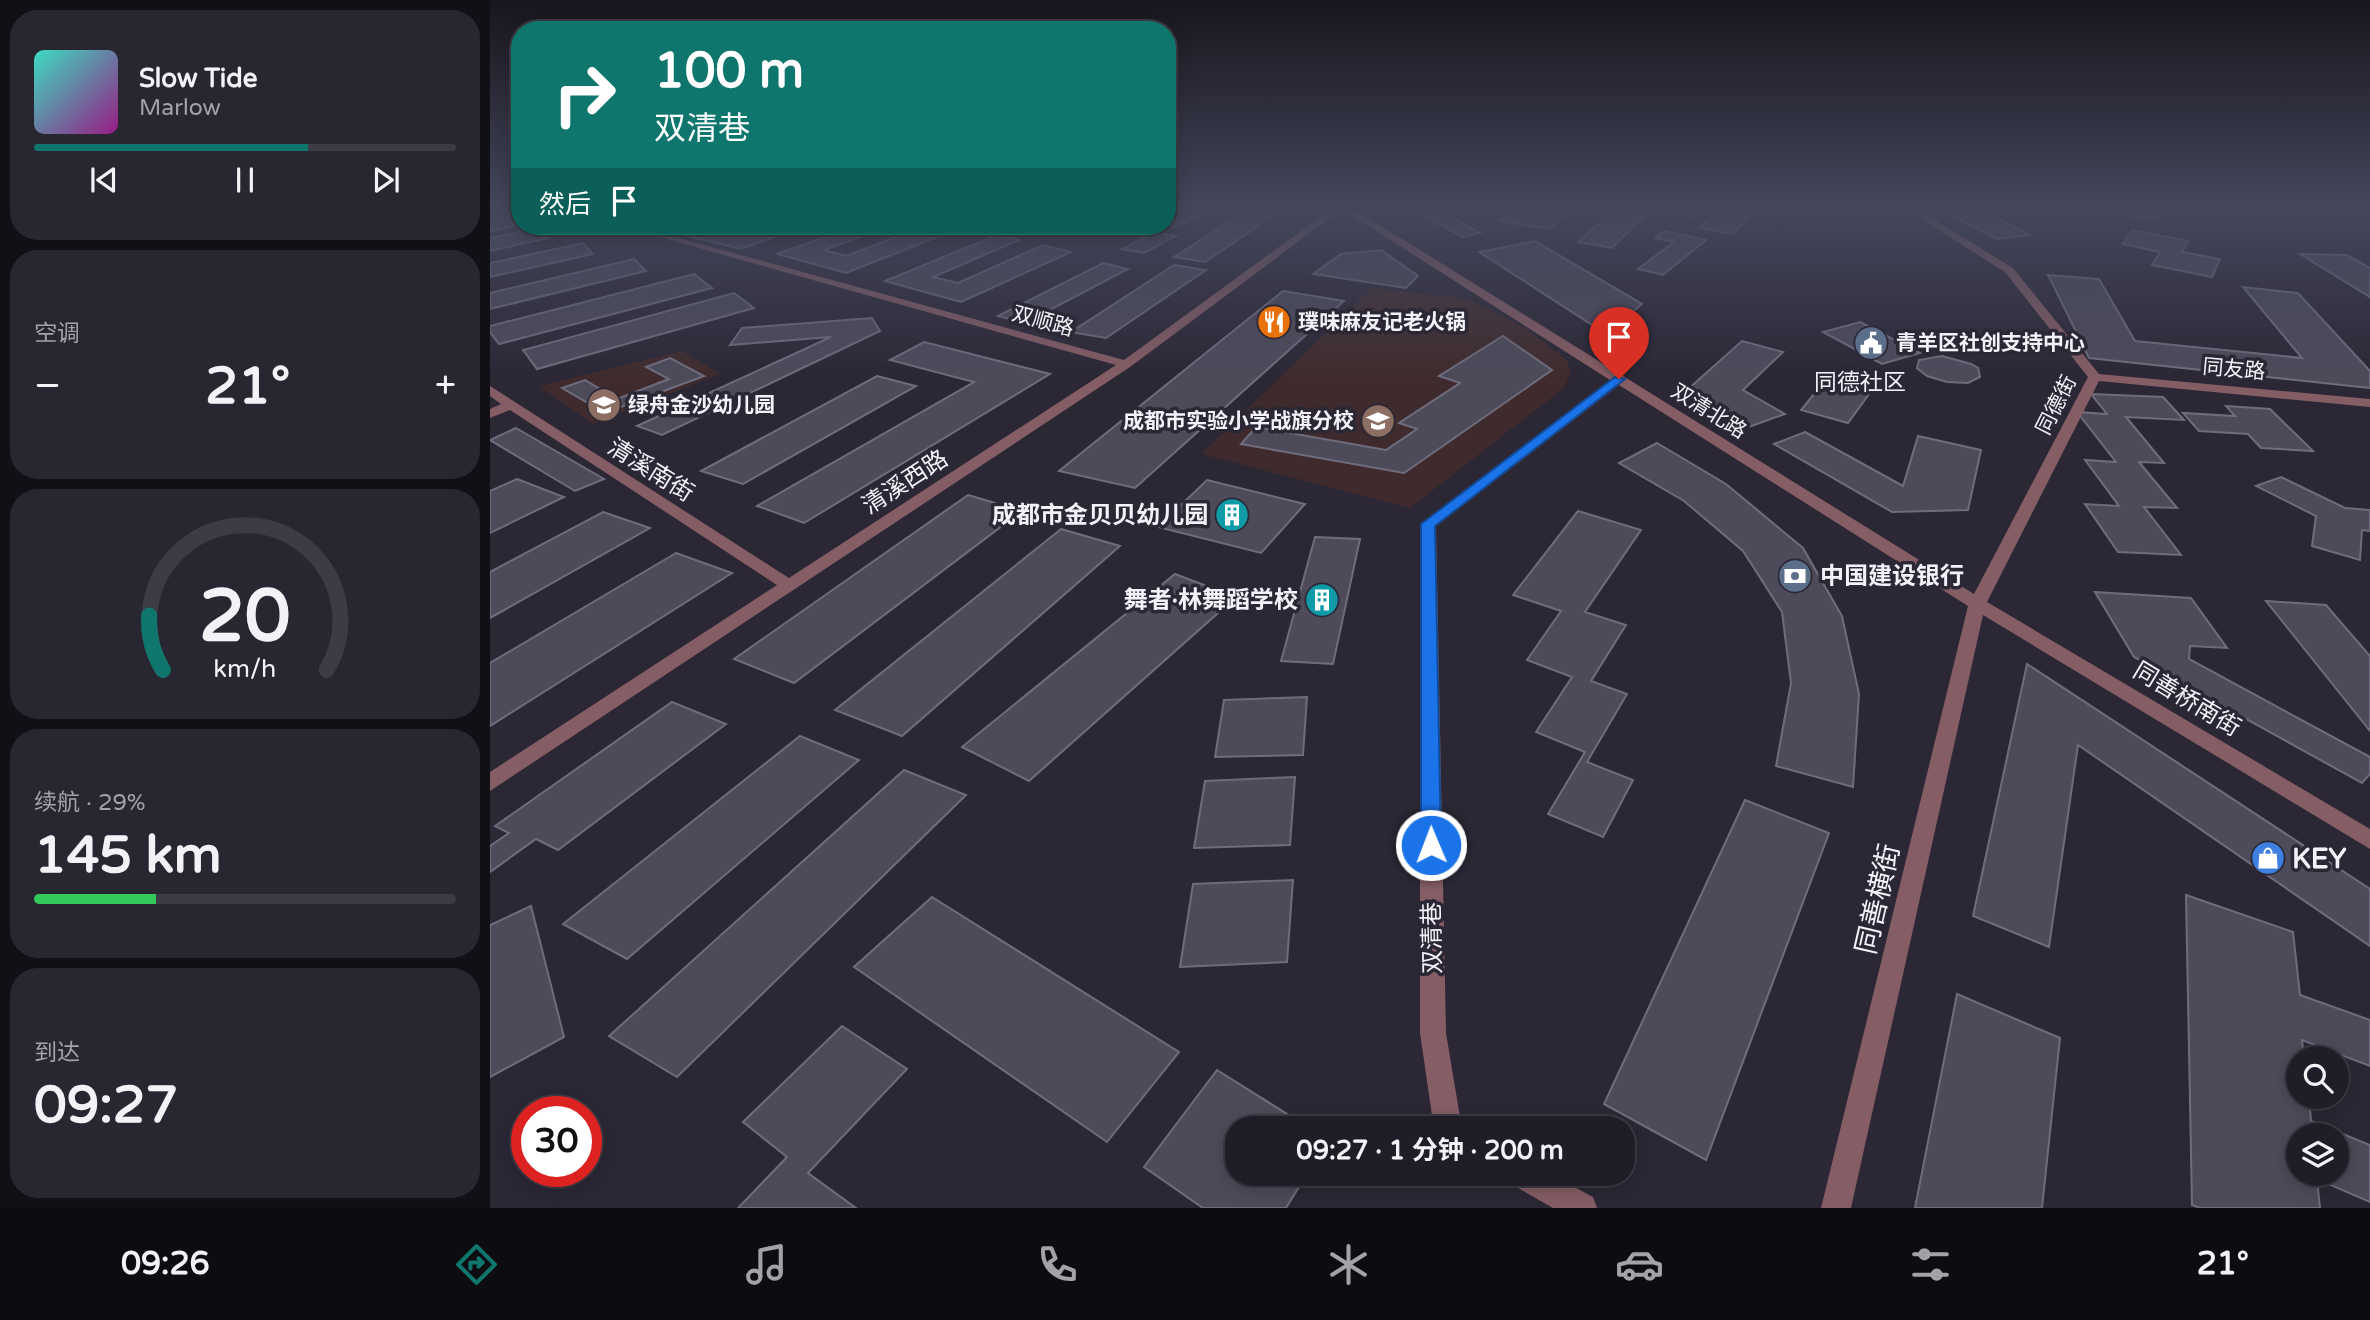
<!DOCTYPE html>
<html lang="zh">
<meta charset="utf-8">
<style>
body{margin:0;font-family:"Varela Round","Noto Sans SC",sans-serif;background:#282630;color:#f1f3f6;height:100vh;display:flex;flex-direction:column;font-size:26px;white-space:nowrap}
*{box-sizing:border-box;margin:0}
p{font-size:23px;color:#a2a2a8}
.icon{flex:none;width:38px;height:38px;fill:none;stroke:currentColor;stroke-width:2;stroke-linecap:round;stroke-linejoin:round}
.map{position:relative;flex:1;overflow:hidden}
.panel{display:flex;flex-direction:column;gap:10px;padding:10px;background:#121016;width:490px}
.panel>*{flex:none}
.banner{position:absolute;left:21px;top:21px;width:665px;height:214px;border-radius:28px;box-shadow:0 4px 18px #0003,0 0 0 2px #3d3b45;background:#0f766e;color:#fff;overflow:hidden}
.tools{position:absolute;left:1796px;top:1046px;display:grid;gap:14px}
.tools a{display:grid;place-items:center;width:63px;height:63px;border-radius:50%;background:#201d28;box-shadow:0 4px 18px #0003,0 0 0 2px #3d3b45;font-size:35px}
.speed{position:absolute;left:21px;top:1096px;display:flex;gap:14px;font-size:35px;font-weight:700;text-align:center}
.speed>*{display:grid;place-content:center;width:91px;height:91px;border-radius:50%;background:#201d28;box-shadow:0 4px 18px #0003,0 0 0 2px #3d3b45;line-height:1}
.speed .limit{border:10px solid #d22;background:#fff;color:#111}
.pin{position:absolute;display:grid;place-items:center;width:60px;height:60px;color:#fff;margin:-72px -30px;border-radius:50% 50% 50% 0;rotate:-45deg;box-shadow:0 0 7px #0007}
.pin .icon{rotate:45deg}
.me{position:absolute;width:77px;margin:-38px;rotate:359deg;stroke-linejoin:round;filter:drop-shadow(0 0 5px #0008)}
.turn{display:flex;align-items:center;gap:24px;height:147px;padding:0 28px;font-size:32px}
.turn .icon{width:91px;height:91px;stroke-width:2.5}
.turn b{display:block;font-size:49px;line-height:60px}
.then{display:flex;align-items:center;height:66px;padding:0 28px;background:#0003;gap:14px;font-size:26px}
.big{font-size:52px;font-weight:700;line-height:1.1}
.panel .tile{flex:1;display:flex;flex-direction:column;justify-content:center;gap:10px;min-width:0;padding:0 24px;border-radius:28px;background:#282630}
.panel .dial{align-items:center;gap:0}
.dial svg{height:182px;overflow:visible;fill:none;stroke:#3d3b45;stroke-width:7;stroke-linecap:round;text-anchor:middle}
.dial text{fill:#f1f3f6;stroke:none}
.song{display:flex;align-items:center;gap:21px}
.cover{width:84px;height:84px;border-radius:10px;background:linear-gradient(135deg,hsl(170 70% 55%),hsl(310 70% 35%))}
.played{height:7px;border-radius:4px;background:linear-gradient(90deg,#0f766e 65%,#3d3b45 65%)}
.keys{display:flex;justify-content:space-around;direction:ltr}
.heat{display:flex;justify-content:space-between;align-items:center;font-size:38px;direction:ltr}
.charge{height:10px;border-radius:5px;background:linear-gradient(90deg,#34c759 29%,#3d3b45 0)}
.trip{position:absolute;left:735px;top:1116px;width:410px;height:70px;border-radius:28px;background:#201d28;box-shadow:0 4px 18px #0003,0 0 0 2px #3d3b45;font-weight:700;line-height:70px;text-align:center}
.tab-bar{display:flex;height:112px;justify-content:space-around;align-items:center;background:#0d0c10;color:#a2a2a8}
.tab-bar .icon{width:49px;height:49px}
.tab-bar .on{color:#0f766e}
.tab-bar b{font-size:32px;color:#f1f3f6}
main{display:flex;flex:1;min-height:0}
.map>svg:first-child{display:block}
.education{fill:#3f2b2d}
.building{fill:#4d4b5a;stroke:#6f6d7d;stroke-width:2;fill-rule:evenodd}
.lines{fill:none;stroke-linecap:round;stroke-linejoin:round}
.minor{fill:#855d64;fill-rule:evenodd}
.route{fill:#1a73e8;stroke:#114b97;stroke-width:2}
.labels{text-anchor:middle;stroke-width:7;stroke-linejoin:round;paint-order:stroke}
.far-street-label{font-size:21px;fill:#f3f1fa;stroke:#2b2735}
.far-poi-label{font-size:21px;font-weight:bold;fill:#f3f1fa;stroke:#2b2735;text-anchor:start}
.far-quarter-label{font-size:23px;fill:#f3f1fa;stroke:#2b2735}
.street-label{font-size:24px;fill:#f3f1fa;stroke:#2b2735}
.poi-label{font-size:24px;font-weight:bold;fill:#f3f1fa;stroke:#2b2735;text-anchor:end}
.near-poi-label{font-size:28px;font-weight:bold;fill:#f3f1fa;stroke:#2b2735;text-anchor:start}
.near-street-label{font-size:28px;fill:#f3f1fa;stroke:#2b2735}
</style>
<main>
<section class="panel">
<div class="tile">
<div class="song"><i class="cover"></i><div><b>Slow Tide</b><p>Marlow</p></div></div>
<div class="played"></div>
<div class="keys"><svg class="icon" aria-label="previous" viewBox="0 0 24 24"><path d="M18 5L8 12l10 7zM5 5v14"/></svg><svg class="icon" aria-label="pause" viewBox="0 0 24 24"><path d="M8 5v14M16 5v14"/></svg><svg class="icon" aria-label="next" viewBox="0 0 24 24"><path d="M6 5l10 7-10 7zM19 5v14"/></svg></div>
</div>
<div class="tile"><p>空调</p>
<div class="heat"><a>−</a><b class="big">21°</b><a>+</a></div>
</div>
<div class="tile dial"><svg viewBox="0 0 100 80">
<path d="M14 69A42 42 0 1 1 86 69"/>
<path d="M14 69A42 42 0 0 1 8 45" stroke="#0f766e"/>
<text x="50" y="56" font-size="32" font-weight="700">20</text>
<text x="50" y="72" font-size="11">km/h</text>
</svg></div>
<div class="tile"><p>续航 · 29%</p><b class="big">145 km</b><div class="charge"></div></div>
<div class="tile"><p>到达</p><b class="big">09:27</b></div>
</section>
<div class="map">
<svg width="1880" height="1208" viewBox="0 0 1880 1208">
<rect width="100%" height="100%" fill="#2b2735"/>
<!-- education -->
<g class="education">
<path d="M 882,288 L 979,299 L 1035,328 L 1077,360 L 1081,373 L 1074,388 L 920,508 L 711,454 Z"/>
<path d="M 192,351 L 230,374 L 103,424 L 49,386 Z"/>
</g>
<!-- building -->
<g class="building">
<path d="M 677,209 L 691,209 L 714,214 L 686,227 L 677,225 Z"/>
<path d="M 759,209 L 793,209 L 715,262 L 684,257 Z"/>
<path d="M 921,209 L 946,209 L 990,233 L 973,237 Z"/>
<path d="M 1049,209 L 1080,209 L 1060,229 L 1009,221 L 1020,211 L 1043,215 Z"/>
<path d="M 1154,209 L 1207,209 L 1203,217 Z"/>
<path d="M 1230,209 L 1257,209 L 1266,210 L 1243,234 L 1210,228 Z"/>
<path d="M 1448,209 L 1490,209 L 1541,235 L 1507,239 Z"/>
<path d="M 1621,209 L 1667,209 L 1681,214 L 1651,220 Z"/>
<path d="M 0,211 L 30,220 L 30,224 L 0,232 Z"/>
<path d="M 1121,212 L 1153,217 L 1122,248 L 1088,242 Z"/>
<path d="M 155,226 L 237,226 L 284,237 L 251,249 Z"/>
<path d="M 366,226 L 400,226 L 334,250 L 356,256 L 435,226 L 470,228 L 356,273 L 287,254 Z"/>
<path d="M 48,228 L 58,238 L 0,251 L 0,238 Z"/>
<path d="M 1642,230 L 1698,241 L 1692,252 L 1730,259 L 1722,277 L 1662,265 L 1670,252 L 1633,244 Z"/>
<path d="M 1174,231 L 1216,240 L 1173,275 L 1148,269 L 1184,242 L 1165,238 Z"/>
<path d="M 665,232 L 686,236 L 654,253 L 632,249 Z"/>
<path d="M 507,235 L 529,240 L 443,277 L 468,283 L 553,245 L 581,252 L 471,302 L 395,281 Z"/>
<path d="M 1045,241 L 1152,304 L 1116,334 L 989,252 Z"/>
<path d="M 93,243 L 103,254 L 0,277 L 0,263 Z"/>
<path d="M 891,250 L 928,276 L 916,288 L 823,274 L 851,254 Z"/>
<path d="M 1810,254 L 1857,255 L 1880,268 L 1880,297 Z"/>
<path d="M 144,259 L 156,271 L 0,309 L 0,293 Z"/>
<path d="M 613,263 L 638,269 L 535,323 L 508,316 Z"/>
<path d="M 684,265 L 716,270 L 616,338 L 581,332 Z"/>
<path d="M 204,274 L 222,288 L 9,344 L 0,332 L 0,326 Z"/>
<path d="M 1558,275 L 1609,279 L 1645,341 L 1812,358 L 1753,287 L 1808,293 L 1880,371 L 1880,388 L 1599,358 Z"/>
<path d="M 793,291 L 854,301 L 645,488 L 569,471 Z"/>
<path d="M 244,293 L 264,308 L 47,369 L 33,350 Z"/>
<path d="M 382,318 L 390,331 L 172,435 L 147,426 L 341,337 L 240,345 L 252,328 Z"/>
<path d="M 1370,322 L 1430,353 L 1392,364 L 1333,332 Z"/>
<path d="M 1013,336 L 1062,370 L 914,473 L 751,444 L 766,427 L 896,450 L 927,429 L 909,423 L 970,383 L 949,376 Z"/>
<path d="M 1252,341 L 1293,352 L 1253,390 L 1295,414 L 1259,427 L 1198,389 Z"/>
<path d="M 434,342 L 560,374 L 314,523 L 267,506 L 484,382 L 400,360 Z"/>
<path d="M 1452,356 L 1481,364 L 1488,368 L 1490,377 L 1478,383 L 1457,382 L 1437,376 L 1427,368 L 1429,360 Z"/>
<path d="M 180,358 L 214,376 L 115,413 L 72,388 L 95,380 L 127,399 L 179,379 L 156,367 Z"/>
<path d="M 387,376 L 426,386 L 253,484 L 211,471 Z"/>
<path d="M 1334,382 L 1379,394 L 1358,423 L 1311,410 Z"/>
<path d="M 1601,394 L 1673,397 L 1694,420 L 1636,417 L 1674,463 L 1649,462 L 1687,508 L 1654,507 L 1691,555 L 1628,552 L 1595,504 L 1629,506 L 1595,460 L 1626,462 L 1587,412 L 1617,414 Z"/>
<path d="M 1736,406 L 1780,409 L 1823,451 L 1771,448 L 1758,434 L 1709,431 L 1693,413 L 1745,416 Z"/>
<path d="M 26,428 L 114,479 L 85,491 L 0,440 Z"/>
<path d="M 1315,432 L 1413,486 L 1428,436 L 1491,450 L 1478,510 L 1402,512 L 1284,444 Z"/>
<path d="M 1167,443 L 1236,484 L 1313,548 L 1352,616 L 1369,694 L 1363,787 L 1286,766 L 1301,683 L 1292,612 L 1253,551 L 1194,501 L 1129,463 Z"/>
<path d="M 1791,477 L 1855,508 L 1880,510 L 1880,531 L 1872,530 L 1870,560 L 1822,546 L 1826,516 L 1766,486 Z"/>
<path d="M 27,479 L 74,497 L 0,533 L 0,491 Z"/>
<path d="M 717,480 L 815,504 L 771,553 L 668,527 Z"/>
<path d="M 478,495 L 532,511 L 304,683 L 244,659 Z"/>
<path d="M 1088,511 L 1151,530 L 1095,612 L 1136,625 L 1101,681 L 1137,694 L 1097,762 L 1143,780 L 1113,837 L 1058,814 L 1095,752 L 1046,732 L 1082,677 L 1037,660 L 1071,611 L 1023,595 Z"/>
<path d="M 113,512 L 160,528 L 0,618 L 0,572 Z"/>
<path d="M 571,529 L 630,546 L 412,736 L 345,710 Z"/>
<path d="M 825,537 L 870,539 L 843,664 L 791,661 Z"/>
<path d="M 186,553 L 242,573 L 0,726 L 0,663 Z"/>
<path d="M 685,574 L 746,597 L 539,781 L 472,747 Z"/>
<path d="M 1605,592 L 1701,598 L 1737,648 L 1700,646 L 1699,659 L 1880,757 L 1880,774 L 1872,783 L 1644,657 Z"/>
<path d="M 1776,601 L 1836,605 L 1880,656 L 1880,731 Z"/>
<path d="M 1537,664 L 1880,889 L 1880,946 L 1588,745 L 1559,947 L 1483,916 Z"/>
<path d="M 817,697 L 813,755 L 725,757 L 734,700 Z"/>
<path d="M 182,702 L 236,724 L 68,850 L 46,839 L 0,872 L 0,846 L 19,833 L 5,826 Z"/>
<path d="M 310,736 L 369,760 L 137,959 L 73,924 Z"/>
<path d="M 414,770 L 476,795 L 187,1077 L 119,1036 Z"/>
<path d="M 805,777 L 800,845 L 704,848 L 715,781 Z"/>
<path d="M 1255,800 L 1339,833 L 1216,1160 L 1114,1104 Z"/>
<path d="M 803,880 L 797,962 L 690,967 L 703,884 Z"/>
<path d="M 1696,895 L 1803,932 L 1810,995 L 1880,1020 L 1880,1066 L 1812,1040 L 1814,1059 L 1808,1059 L 1808,1097 L 1819,1097 L 1821,1121 L 1880,1145 L 1880,1202 L 1827,1179 L 1830,1208 L 1710,1208 L 1702,1205 ZM 1808,1136 L 1846,1136 L 1846,1174 L 1808,1174 Z"/>
<path d="M 442,897 L 689,1052 L 617,1142 L 364,967 Z"/>
<path d="M 41,906 L 74,1037 L 0,1077 L 0,925 Z"/>
<path d="M 1467,994 L 1570,1038 L 1552,1208 L 1425,1208 Z"/>
<path d="M 352,1026 L 417,1069 L 318,1173 L 366,1208 L 248,1208 L 297,1157 L 253,1122 Z"/>
<path d="M 727,1070 L 821,1129 L 747,1129 L 747,1174 L 817,1174 L 796,1208 L 713,1208 L 654,1167 Z"/>
</g>
<g class="lines">
<!-- minor -->
<g class="minor">
<path d="M 841,209 L 852,209 L 640,367 L 0,791 L 0,772 L 287,585 L 20,410 L 0,418 L 0,409 L 11,404 L 0,396 L 0,386 L 299,578 L 626,365 L 130,226 L 145,226 L 634,360 Z"/>
<path d="M 852,209 L 864,209 L 1484,594 L 1598,377 L 1515,272 L 1415,209 L 1427,209 L 1523,268 L 1609,374 L 1880,399 L 1880,407 L 1609,381 L 1497,602 L 1880,829 L 1880,849 L 1493,615 L 1361,1208 L 1331,1208 L 1478,606 L 1129,385 L 946,526 L 956,1033 L 972,1129 L 944,1129 L 930,1033 L 930,524 L 1120,380 Z"/>
<path d="M 1017,1174 L 1060,1174 L 1103,1197 L 1107,1208 L 1063,1208 L 1021,1184 Z"/>
</g>
</g>
<!-- sky -->
<linearGradient id="sky" x2="0" y2="1"><stop stop-color="#18151d"/><stop offset="0.55" stop-color="#44475c"/><stop offset="1" stop-color="#44475c" stop-opacity="0"/></linearGradient>
<rect width="1880" height="378" fill="url(#sky)"/>
<!-- route -->
<path class="route" d="M 1125,377 L 1135,379 L 945,526 L 951,845 L 948,851 L 934,851 L 931,845 L 931,524 Z"/>
<!-- icons -->
<defs>
<g id="restaurant-disc" transform="scale(1.75)"><circle r="9.5" fill="#e8710a" stroke="#2b2735"/><path d="M-5-6h1v4h1v-4h1v4h1v-4h1v5L-1.5 .5V6h-2V.5L-5-1ZM5-6V6H3V1.5H1.5Q1.5-4 5-6Z" fill="#fff"/></g>
<g id="civic-disc" transform="scale(1.75)"><circle r="9.5" fill="#5c6f8a" stroke="#2b2735"/><path d="M-.6-6.5H3V-4.5H.6V-3L4-1V1h2V6H-6V1h2V-1L-.6-3ZM-1.2 2.5V6h2.4V2.5Z" fill="#fff"/></g>
<g id="school-disc" transform="scale(1.75)"><circle r="9.5" fill="#8d6e63" stroke="#2b2735"/><path d="M0-5L7-2L0 1L-7-2ZM-4 1L0 2.5L4 1V4Q0 6-4 4Z" fill="#fff"/></g>
<g id="building-disc" transform="scale(1.75)"><circle r="9.5" fill="#0f9aa8" stroke="#2b2735"/><path d="M-4-6H4V6H1V3H-1V6H-4ZM-2.5-4.3h1.7v1.8h-1.7ZM.8-4.3h1.7v1.8H.8ZM-2.5-1h1.7V.8h-1.7ZM.8-1h1.7V.8H.8Z" fill="#fff"/></g>
<g id="bank-disc" transform="scale(1.75)"><circle r="9.5" fill="#5c6f8a" stroke="#2b2735"/><path d="M-6-4H6V4H-6ZM0-2.3a2.3 2.3 0 1 0 0 4.6a2.3 2.3 0 1 0 0-4.6Z" fill="#fff"/></g>
<g id="shop-disc" transform="scale(1.75)"><circle r="9.5" fill="#3f7fe0" stroke="#2b2735"/><path d="M-5-2.5h2.3a2.7 3.5 0 0 1 5.4 0H5L5.5 6h-11ZM-1.5-2.5h3a1.5 2.3 0 0 0-3 0Z" fill="#fff"/></g>
</defs>
<g fill-rule="evenodd">
<use href="#restaurant-disc" x="784" y="322"/>
<use href="#civic-disc" x="1381" y="343"/>
<use href="#school-disc" x="114" y="405"/>
<use href="#school-disc" x="888" y="421"/>
<use href="#building-disc" x="742" y="515"/>
<use href="#bank-disc" x="1305" y="576"/>
<use href="#building-disc" x="832" y="600"/>
<use href="#shop-disc" x="1778" y="858"/>
</g>
<g class="labels">
<!-- far-street labels -->
<g class="far-street-label">
<text transform="translate(553 321) rotate(15)" y="7">双顺路</text>
<text transform="translate(1744 369) rotate(5)" y="7">同友路</text>
<text transform="translate(1566 405) rotate(-63)" y="7">同德街</text>
<text transform="translate(1219 411) rotate(32)" y="7">双清北路</text>
</g>
<!-- far-poi labels -->
<g class="far-poi-label">
<text x="808" y="329">璞味麻友记老火锅</text>
<text x="1406" y="350">青羊区社创支持中心</text>
<text x="138" y="412">绿舟金沙幼儿园</text>
<text x="864" y="428" text-anchor="end">成都市实验小学战旗分校</text>
</g>
<!-- far-quarter labels -->
<g class="far-quarter-label">
<text x="1370" y="390">同德社区</text>
</g>
<!-- street labels -->
<g class="street-label">
<text transform="translate(161 470) rotate(32)" y="8">清溪南街</text>
<text transform="translate(415 482) rotate(-33)" y="8">清溪西路</text>
<text transform="translate(1697 699) rotate(31)" y="8">同善桥南街</text>
<text transform="translate(942 938) rotate(-91)" y="8">双清巷</text>
</g>
<!-- poi labels -->
<g class="poi-label">
<text x="718" y="523">成都市金贝贝幼儿园</text>
<text x="1330" y="584" text-anchor="start">中国建设银行</text>
<text x="808" y="608">舞者·林舞蹈学校</text>
</g>
<!-- near-poi labels -->
<g class="near-poi-label">
<text x="1802" y="868">KEY</text>
</g>
<!-- near-street labels -->
<g class="near-street-label">
<text transform="translate(1387 899) rotate(-77)" y="10">同善横街</text>
</g>
</g>
</svg>
<div class="tools">
<a><svg class="icon" aria-label="search" viewBox="0 0 24 24"><circle cx="10" cy="10" r="6"/><path d="M15 15l6 6"/></svg></a>
<a><svg class="icon" aria-label="layers" viewBox="0 0 24 24"><path d="M12 4l9 5-9 5-9-5zM3 14l9 5 9-5"/></svg></a>
</div>
<div class="speed"><div class="limit">30</div></div>
<div class="pin" style="left:1129px;top:379px;background:#d93025"><svg class="icon" aria-label="arrive" viewBox="0 0 24 24"><path d="M6 21V4h12l-3 4 3 4H6"/></svg></div>
<svg class="me" style="left:941px;top:845px" viewBox="-20 -20 40 40"><circle r="17" fill="#1a73e8" stroke="#fff" stroke-width="3"/><path d="M0-11L8 9 0 5-8 9z" fill="#fff"/></svg>
<div class="trip">09:27 · 1 分钟 · 200 m</div>
<div class="banner">
<div class="turn"><svg class="icon" aria-label="right" viewBox="0 0 24 24"><path d="M7 20v-9h11M14 6l5 5-5 5"/></svg><div><b>100 m</b>双清巷</div></div>
<div class="then">然后<svg class="icon" aria-label="arrive" viewBox="0 0 24 24"><path d="M6 21V4h12l-3 4 3 4H6"/></svg></div>
</div>
</div>
</main>
<nav class="tab-bar">
<b>09:26</b>
<svg class="icon on" aria-label="directions" viewBox="0 0 24 24"><path d="M12 3l9 9-9 9-9-9zM9 14v-3h6M13 9l2 2-2 2"/></svg>
<svg class="icon" aria-label="music" viewBox="0 0 24 24"><path d="M9 18V5l10-2v13"/><circle cx="6" cy="18" r="3"/><circle cx="16" cy="16" r="3"/></svg>
<svg class="icon" aria-label="phone" viewBox="0 0 24 24"><path d="M5 4h4l2 5-3 2q2 4 5 5l2-3 5 2v4C11 20 4 13 5 4z"/></svg>
<svg class="icon" aria-label="climate" viewBox="0 0 24 24"><path d="M12 3v18M4 7l16 10M4 17L20 7"/></svg>
<svg class="icon" aria-label="car" viewBox="0 0 24 24"><path d="M5 17H2v-5l4-1 3-4h7l3 4 3 1v5h-3M9 17h6M6 11h13"/><circle cx="7" cy="17" r="2"/><circle cx="17" cy="17" r="2"/></svg>
<svg class="icon" aria-label="filters" viewBox="0 0 24 24"><path d="M4 7h16M4 17h16"/><circle cx="9" cy="7" r="2"/><circle cx="15" cy="17" r="2"/></svg>
<b>21°</b>
</nav>
